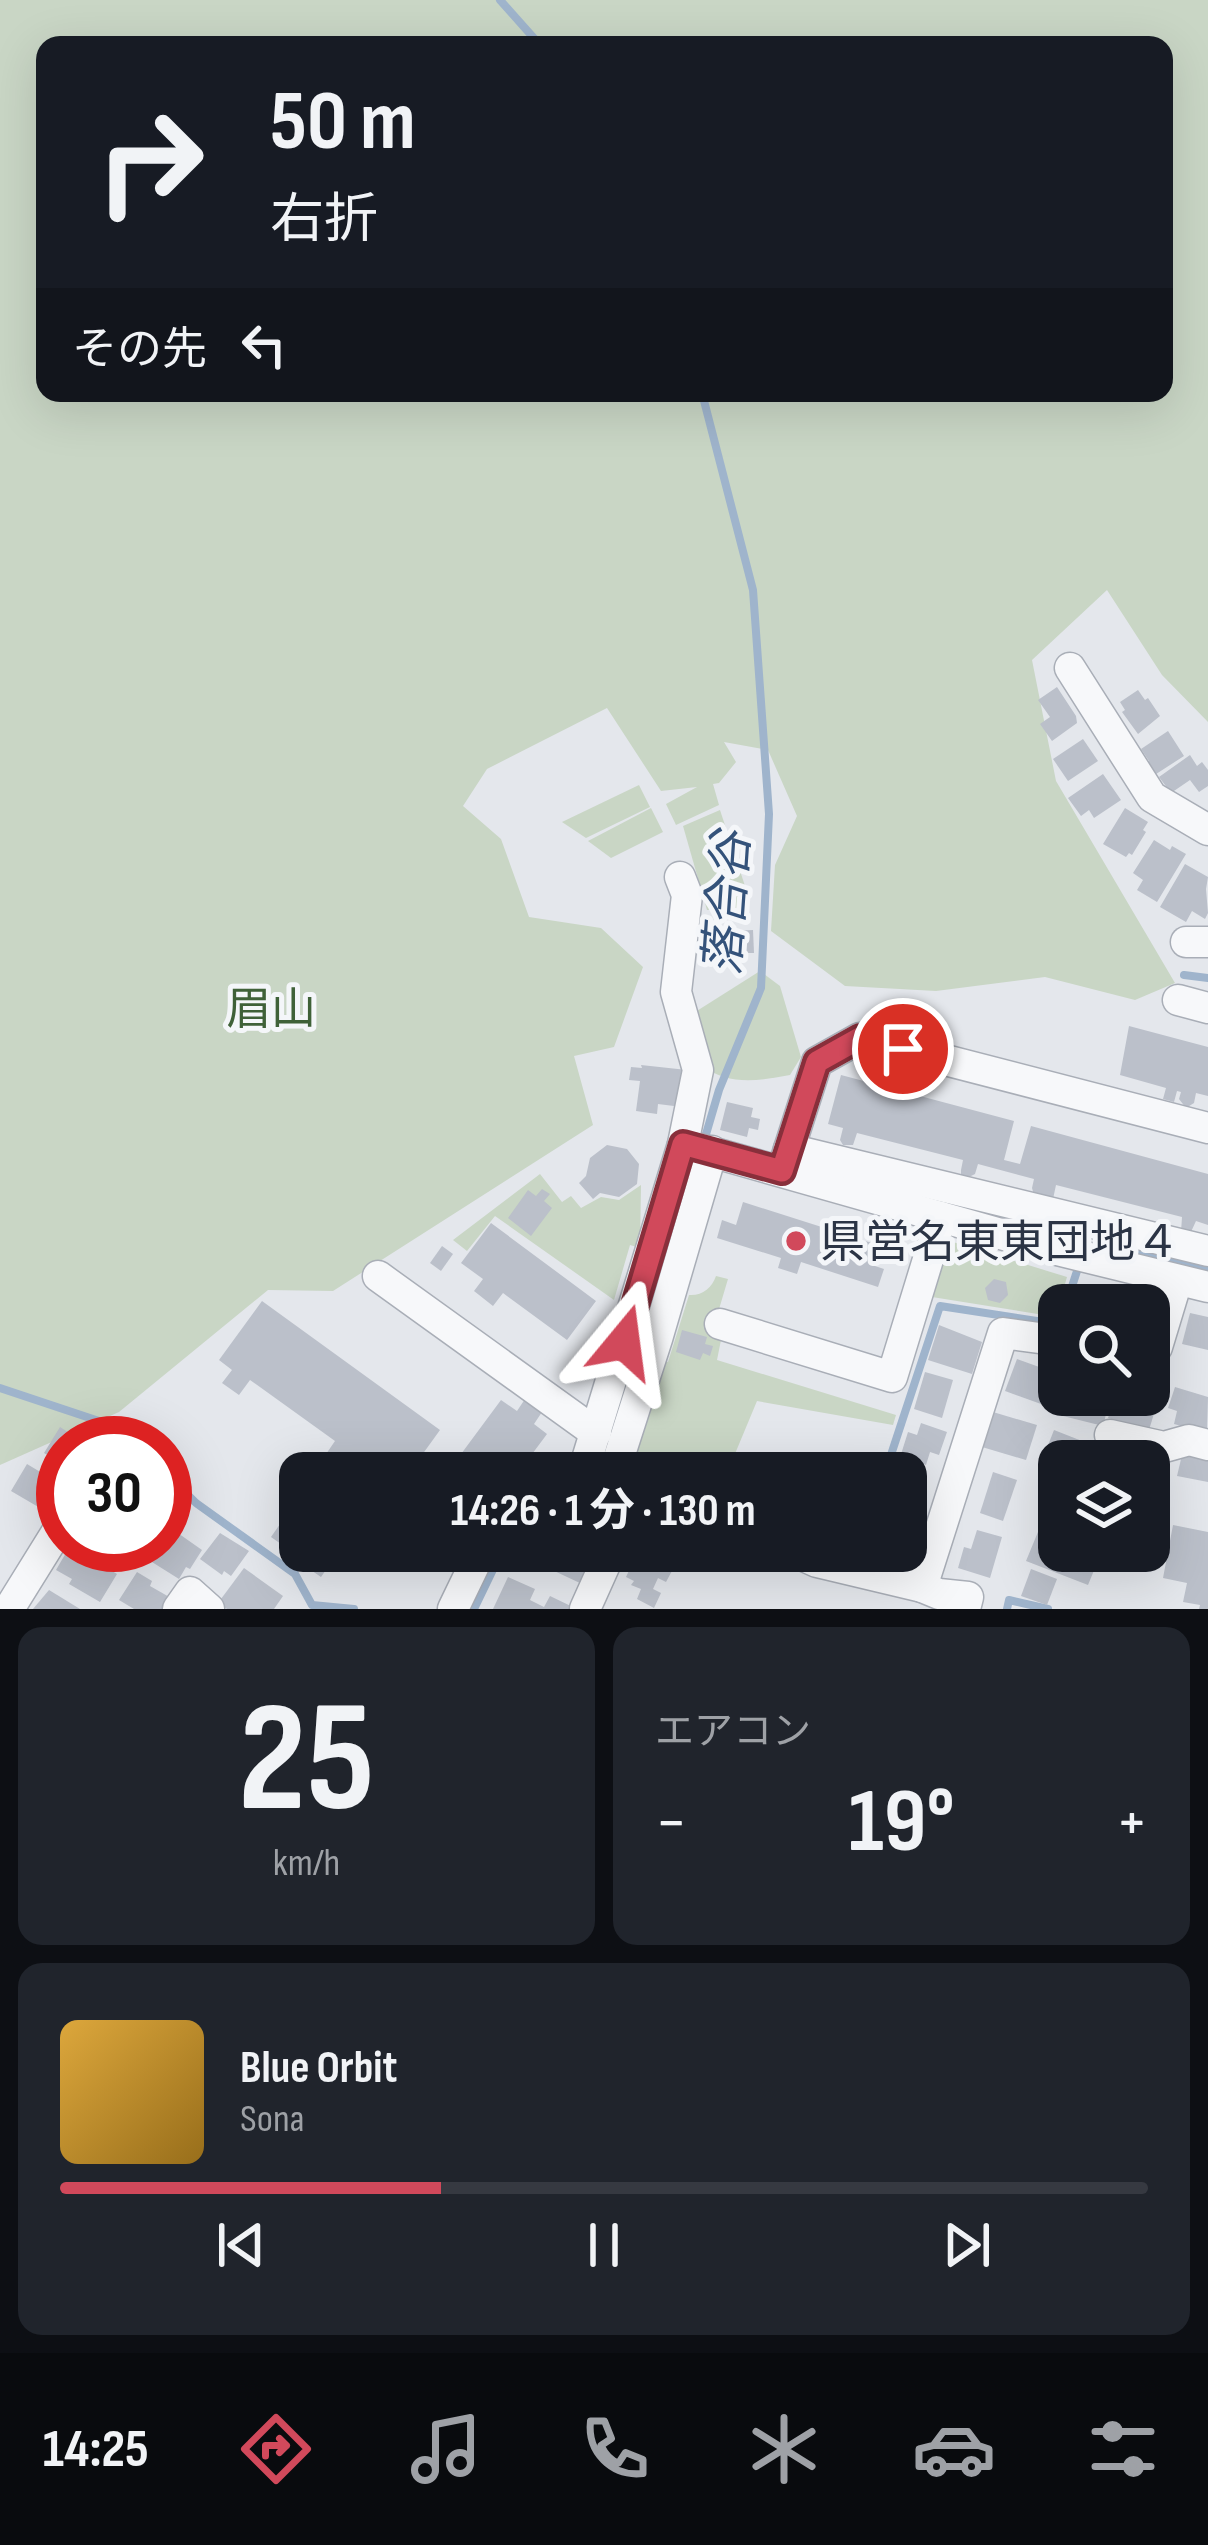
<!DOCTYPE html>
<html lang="ja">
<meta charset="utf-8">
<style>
body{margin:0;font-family:"Sofia Sans Condensed","Noto Sans JP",sans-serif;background:#20242c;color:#f1f3f6;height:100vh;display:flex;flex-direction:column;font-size:45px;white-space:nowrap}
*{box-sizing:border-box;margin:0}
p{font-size:39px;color:#9ea1a6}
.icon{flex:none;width:66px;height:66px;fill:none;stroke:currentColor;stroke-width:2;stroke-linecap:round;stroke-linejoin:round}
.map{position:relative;height:1609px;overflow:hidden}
.side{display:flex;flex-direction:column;gap:18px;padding:18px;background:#0d0f14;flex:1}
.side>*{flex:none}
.guide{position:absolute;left:36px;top:36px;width:1137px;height:366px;border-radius:24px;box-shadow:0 12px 48px #0002;background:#171b24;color:#f1f3f6;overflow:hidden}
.tools{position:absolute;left:1038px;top:1284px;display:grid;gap:24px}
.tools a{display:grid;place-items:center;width:132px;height:132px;border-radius:24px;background:#171b24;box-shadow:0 12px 48px #0002;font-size:60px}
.speed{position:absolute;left:36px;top:1416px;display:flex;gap:24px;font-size:60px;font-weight:700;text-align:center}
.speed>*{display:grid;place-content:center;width:156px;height:156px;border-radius:50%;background:#171b24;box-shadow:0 12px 48px #0002;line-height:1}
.speed .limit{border:18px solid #d22;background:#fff;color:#111}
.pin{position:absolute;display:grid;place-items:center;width:102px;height:102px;color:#fff;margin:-51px;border:6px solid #fff;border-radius:50%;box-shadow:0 3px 12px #0007}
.me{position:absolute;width:132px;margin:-66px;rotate:16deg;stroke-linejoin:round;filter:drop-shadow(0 0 9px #0008)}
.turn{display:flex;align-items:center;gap:42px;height:252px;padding:0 36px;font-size:54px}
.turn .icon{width:156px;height:156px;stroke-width:2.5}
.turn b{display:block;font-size:84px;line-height:102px}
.then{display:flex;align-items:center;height:114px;padding:0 36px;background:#0003;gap:24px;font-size:45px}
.big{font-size:90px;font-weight:700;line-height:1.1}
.side .widget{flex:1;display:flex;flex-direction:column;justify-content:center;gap:18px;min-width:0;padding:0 42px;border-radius:24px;background:#20242c}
.side .dial{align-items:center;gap:0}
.dial b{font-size:156px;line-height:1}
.song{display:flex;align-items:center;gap:36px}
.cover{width:144px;height:144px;border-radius:18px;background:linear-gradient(135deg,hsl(40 70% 55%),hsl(40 70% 35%))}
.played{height:12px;border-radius:6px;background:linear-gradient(90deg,#d1495b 35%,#363941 35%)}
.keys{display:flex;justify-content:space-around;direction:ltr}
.heat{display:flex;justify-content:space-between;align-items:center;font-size:66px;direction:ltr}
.side .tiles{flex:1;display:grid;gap:18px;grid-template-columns:1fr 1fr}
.widget:last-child{grid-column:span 2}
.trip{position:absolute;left:279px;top:1452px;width:648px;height:120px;border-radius:24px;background:#171b24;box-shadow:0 12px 48px #0002;font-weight:700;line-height:120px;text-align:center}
.dock{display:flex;height:192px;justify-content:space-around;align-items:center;background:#090b0e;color:#9ea1a6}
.dock .icon{width:84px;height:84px}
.dock .selected{color:#d1495b}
.dock b{font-size:54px;color:#f1f3f6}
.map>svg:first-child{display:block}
.green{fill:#c9d6c5;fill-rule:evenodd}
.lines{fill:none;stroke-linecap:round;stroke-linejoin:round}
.stream{stroke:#9fb4cc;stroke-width:8}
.building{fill:#bbc0ca}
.minor-casing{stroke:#a9aeb7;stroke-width:33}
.minor{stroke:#f7f8fa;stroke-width:30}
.route-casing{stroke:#882f3b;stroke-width:30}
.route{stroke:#d1495b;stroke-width:21}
.poi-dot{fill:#d1495b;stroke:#f4f6f9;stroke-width:4.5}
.labels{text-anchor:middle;stroke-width:10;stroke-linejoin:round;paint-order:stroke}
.park-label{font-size:45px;fill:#3f6138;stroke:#f4f6f9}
.poi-label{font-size:45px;fill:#2b3445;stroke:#f4f6f9;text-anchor:start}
.water-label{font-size:48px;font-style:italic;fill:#34527a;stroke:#f4f6f9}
</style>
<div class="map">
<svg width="1208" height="1609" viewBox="0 0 1208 1609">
<rect width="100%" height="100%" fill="#e4e7ec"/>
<!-- green -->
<g class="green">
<path d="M 0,0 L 1208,0 L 1208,722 L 1162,675 L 1107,590 L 1032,660 L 1056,781 L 1175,983 L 1135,1000 L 1045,977 L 936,991 L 845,986 L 771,931 L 775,865 L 797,816 L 768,750 L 724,742 L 736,762 L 719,783 L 713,784 L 719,805 L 676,825 L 666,804 L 697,787 L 661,791 L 607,708 L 487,769 L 463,806 L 501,839 L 529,917 L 601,928 L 643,967 L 614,1047 L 574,1056 L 593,1125 L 333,1291 L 268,1290 L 119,1412 L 0,1465 ZM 45,45 L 1164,45 L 1164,393 L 45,393 Z"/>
<path d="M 639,785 L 650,807 L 586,838 L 562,822 Z"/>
<path d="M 651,808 L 663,832 L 611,858 L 588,841 Z"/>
<path d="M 720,810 L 746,889 L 749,908 L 707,910 L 683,826 Z"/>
<path d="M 760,971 L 780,986 L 801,1057 L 790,1075 C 758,1081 728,1086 701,1065 L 692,1014 Z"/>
<path d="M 540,1174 L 562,1202 L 571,1196 L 581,1208 L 601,1197 L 619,1200 L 641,1185 L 640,1248 L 630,1245 L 614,1300 L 495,1216 L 467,1251 L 453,1240 Z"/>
<path d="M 953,1242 L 1067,1277 L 1057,1312 L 1050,1316 L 932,1297 L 946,1245 Z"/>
<path d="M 716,1276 L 728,1279 L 711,1336 L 721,1340 L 717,1360 L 896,1415 L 893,1425 L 757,1401 L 727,1473 L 623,1473 L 659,1359 L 668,1362 L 689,1295 C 702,1296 712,1288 716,1276 Z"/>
</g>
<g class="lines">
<!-- stream -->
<g class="stream">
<path d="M 500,0 L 540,45"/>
<path d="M 702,393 L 753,590 L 769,814 L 761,988 L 719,1090 L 704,1141"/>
<path d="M 1184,975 L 1208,978"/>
<path d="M 1110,1248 L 1208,1270"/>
<path d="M 1066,1305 L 1077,1271"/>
<path d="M 0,1388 L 120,1428 L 136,1443"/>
<path d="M 165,1472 L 196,1503 L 295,1574 L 312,1605 L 354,1609"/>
<path d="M 885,1473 L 940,1306 L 1050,1323 L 1059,1317"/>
<path d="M 474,1609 L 502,1551"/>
<path d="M 1007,1609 L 1009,1600 L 1048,1609"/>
</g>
</g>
<!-- building -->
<g class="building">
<path d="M 1057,687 L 1076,716 L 1077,723 L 1052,741 L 1040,724 L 1050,717 L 1038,700 Z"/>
<path d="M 1138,690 L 1145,700 L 1148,698 L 1160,716 L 1138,734 L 1122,712 L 1125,710 L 1120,702 Z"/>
<path d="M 1168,731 L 1184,756 L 1153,776 L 1145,764 L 1149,761 L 1141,749 Z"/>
<path d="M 1083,739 L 1098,761 L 1068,781 L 1053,759 Z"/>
<path d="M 1190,755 L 1197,766 L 1202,762 L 1208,770 L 1208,786 L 1199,792 L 1190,780 L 1171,793 L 1159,777 Z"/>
<path d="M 1103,774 L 1121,800 L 1094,818 L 1089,810 L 1081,816 L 1068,798 Z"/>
<path d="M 1125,808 L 1148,822 L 1143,830 L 1146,832 L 1132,855 L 1129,853 L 1126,857 L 1103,844 Z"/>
<path d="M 1154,840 L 1170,850 L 1172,846 L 1186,854 L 1157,902 L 1137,890 L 1143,880 L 1133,873 Z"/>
<path d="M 1185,864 L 1208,877 L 1206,889 L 1208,913 L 1205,919 L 1192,911 L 1186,922 L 1160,907 Z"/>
<path d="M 753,930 L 754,953 L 731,953 L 731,931 Z"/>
<path d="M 1129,1026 L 1208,1047 L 1208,1096 L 1196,1093 L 1194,1103 L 1186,1108 L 1179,1099 L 1181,1092 L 1177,1091 L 1174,1102 L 1163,1099 L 1166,1088 L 1120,1075 Z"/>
<path d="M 926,1027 L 950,1033 L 947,1047 L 922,1041 Z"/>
<path d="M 641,1065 L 687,1070 L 682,1107 L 658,1104 L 657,1114 L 636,1111 L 640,1081 L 629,1080 L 631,1067 L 642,1068 Z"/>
<path d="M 841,1075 L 1014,1121 L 1004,1160 L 1020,1164 L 1031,1126 L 1208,1174 L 1208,1225 L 1196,1221 L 1190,1234 L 1181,1232 L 1182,1217 L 1056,1185 L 1053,1199 L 1034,1195 L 1032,1188 L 1034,1179 L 978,1164 L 975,1174 L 967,1178 L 961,1175 L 961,1170 L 963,1160 L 857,1133 L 853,1145 L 843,1145 L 840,1140 L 843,1128 L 828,1124 Z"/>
<path d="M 727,1102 L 753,1108 L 751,1117 L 760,1119 L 758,1130 L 749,1128 L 747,1137 L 720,1130 Z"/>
<path d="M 607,1145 L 627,1149 L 639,1164 L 637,1184 L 619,1197 L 600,1193 L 593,1199 L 579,1183 L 586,1176 L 590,1158 Z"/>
<path d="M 542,1189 L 550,1194 L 544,1201 L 552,1208 L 531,1236 L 508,1218 L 528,1190 L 536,1196 Z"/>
<path d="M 743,1202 L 875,1244 L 869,1264 L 884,1269 L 878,1287 L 801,1262 L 797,1274 L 778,1268 L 781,1258 L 717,1238 L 722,1220 L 736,1225 Z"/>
<path d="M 491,1223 L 596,1301 L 567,1340 L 503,1293 L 493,1306 L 474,1291 L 483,1279 L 461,1263 Z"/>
<path d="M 442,1246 L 453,1254 L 441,1271 L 430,1263 Z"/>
<path d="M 994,1279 L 1006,1282 L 1008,1295 L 1000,1303 L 988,1300 L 985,1288 Z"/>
<path d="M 1095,1285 L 1138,1295 L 1136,1305 L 1090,1305 Z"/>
<path d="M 262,1301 L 440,1430 L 409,1473 L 378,1473 L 371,1468 L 368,1473 L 362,1473 L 347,1462 L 342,1470 L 324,1457 L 335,1441 L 250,1380 L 239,1395 L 222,1383 L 232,1370 L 219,1360 Z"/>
<path d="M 1190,1313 L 1208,1317 L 1208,1350 L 1182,1344 Z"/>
<path d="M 939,1325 L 982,1342 L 972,1374 L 928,1360 Z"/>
<path d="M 682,1330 L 707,1337 L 705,1344 L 713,1346 L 710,1356 L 703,1353 L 700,1360 L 676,1352 Z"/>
<path d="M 1017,1359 L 1053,1372 L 1041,1404 L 1005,1391 Z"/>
<path d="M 925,1372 L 953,1380 L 942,1418 L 914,1409 Z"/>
<path d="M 1175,1387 L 1208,1397 L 1207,1433 L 1174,1424 L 1177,1411 L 1168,1408 Z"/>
<path d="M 1149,1394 L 1159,1397 L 1149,1430 L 1108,1418 L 1115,1395 Z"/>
<path d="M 1064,1395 L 1111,1395 L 1103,1426 L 1059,1415 Z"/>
<path d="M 525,1399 L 542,1412 L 534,1424 L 547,1434 L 518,1473 L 447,1473 L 501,1400 L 517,1411 Z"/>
<path d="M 993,1412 L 1037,1425 L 1026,1460 L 982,1447 Z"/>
<path d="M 921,1423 L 947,1432 L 939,1455 L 930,1452 L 926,1465 L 915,1461 L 911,1472 L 897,1467 L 908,1432 L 917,1435 Z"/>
<path d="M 60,1427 L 85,1443 L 63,1443 L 63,1465 L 44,1453 Z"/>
<path d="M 1054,1430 L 1133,1461 L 1059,1461 L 1059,1476 L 1039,1468 Z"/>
<path d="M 1182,1455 L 1208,1461 L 1208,1482 L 1177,1476 Z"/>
<path d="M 27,1464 L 57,1482 L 50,1493 L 61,1499 L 52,1515 L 11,1491 Z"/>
<path d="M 993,1472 L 1017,1480 L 1003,1521 L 980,1513 Z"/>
<path d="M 906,1489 L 921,1494 L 910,1528 L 906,1526 Z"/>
<path d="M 285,1517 L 300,1527 L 300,1551 L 333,1551 L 337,1554 L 321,1577 L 299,1562 L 301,1558 L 271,1537 Z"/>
<path d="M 165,1524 L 202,1550 L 190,1569 L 186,1567 L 179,1579 L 144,1557 L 152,1545 L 165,1545 Z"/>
<path d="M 1173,1525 L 1208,1532 L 1208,1609 L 1199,1609 L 1200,1605 L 1183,1602 L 1187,1583 L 1163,1578 Z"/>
<path d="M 1040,1527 L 1059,1535 L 1059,1551 L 1102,1551 L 1088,1585 L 1026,1561 Z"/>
<path d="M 977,1530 L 1002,1537 L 990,1578 L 958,1568 L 964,1547 L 971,1549 Z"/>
<path d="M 220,1533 L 249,1551 L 231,1576 L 224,1571 L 222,1575 L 200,1559 Z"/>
<path d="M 70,1546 L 117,1574 L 100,1602 L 69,1584 L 72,1579 L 56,1570 Z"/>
<path d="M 537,1551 L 562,1551 L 574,1556 L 576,1551 L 595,1554 L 582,1584 L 533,1561 Z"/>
<path d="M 867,1551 L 905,1551 L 899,1573 L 864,1562 Z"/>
<path d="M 653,1560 L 673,1569 L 666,1582 L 658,1578 L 653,1589 L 661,1593 L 654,1608 L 637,1599 L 641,1589 L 631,1585 L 634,1581 L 626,1577 L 633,1562 L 649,1570 Z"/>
<path d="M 244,1568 L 283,1596 L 274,1609 L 227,1609 L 218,1603 Z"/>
<path d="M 1031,1569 L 1057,1579 L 1047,1605 L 1021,1596 Z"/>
<path d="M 137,1572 L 152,1581 L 150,1586 L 171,1598 L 164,1609 L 134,1609 L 119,1600 Z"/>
<path d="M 508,1577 L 535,1589 L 530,1600 L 544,1607 L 550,1596 L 577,1609 L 493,1609 Z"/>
<path d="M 49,1590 L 80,1609 L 33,1609 Z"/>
</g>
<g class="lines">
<!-- minor casing -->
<g class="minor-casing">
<g id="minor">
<path d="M 1070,668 L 1152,797 L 1208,830"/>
<path d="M 1186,942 L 1208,942"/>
<path d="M 1178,1000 L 1208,1008"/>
<path d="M 683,1144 L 1057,1250 L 1208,1287"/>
<path d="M 789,1149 L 1208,1251"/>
<path d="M 782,1171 L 817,1062 L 860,1038 L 1208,1128"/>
<path d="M 378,1276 L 596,1433"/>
<path d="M 720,1324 L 892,1377 L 941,1217"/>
<path d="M 1149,1345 L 1157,1347 L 1177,1281"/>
<path d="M 1110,1435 L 1164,1447 L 1189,1440 L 1208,1445"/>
<path d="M 577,1473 L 584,1469 L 683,1144 L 698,1070 L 676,992 L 687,895 L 680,877"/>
<path d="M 614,1473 L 657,1339 L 712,1151"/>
<path d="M 793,1551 L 817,1562 L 922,1587"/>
<path d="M 9,1609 L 63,1522"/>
<path d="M 178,1609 L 190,1592 L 209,1609"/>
<path d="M 453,1609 L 481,1551"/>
<path d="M 585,1609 L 611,1551"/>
<path d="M 965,1609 L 968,1597 L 939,1594 L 922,1587 L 1003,1333 L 1054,1340 L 1059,1336"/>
</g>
</g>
<!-- minor -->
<use href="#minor" class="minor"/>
</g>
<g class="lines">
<!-- route casing -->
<g class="route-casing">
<path id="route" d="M 624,1342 L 683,1144 L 782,1171 L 817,1062 L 860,1038 L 903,1049"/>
</g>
<!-- route -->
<use href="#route" class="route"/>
</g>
<!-- markers -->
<circle class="poi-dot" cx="796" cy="1241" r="12"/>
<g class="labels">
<!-- park labels -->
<g class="park-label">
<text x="271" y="1024">眉山</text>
</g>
<!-- poi labels -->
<g class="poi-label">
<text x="820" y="1257">県営名東東団地４</text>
</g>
<!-- water labels -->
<g class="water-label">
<text transform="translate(726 903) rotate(-86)" y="17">落合谷</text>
</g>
</g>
</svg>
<div class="tools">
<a><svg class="icon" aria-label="search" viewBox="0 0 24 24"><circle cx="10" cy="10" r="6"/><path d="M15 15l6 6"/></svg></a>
<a><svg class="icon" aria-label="layers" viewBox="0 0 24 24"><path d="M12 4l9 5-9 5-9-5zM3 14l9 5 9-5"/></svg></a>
</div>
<div class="speed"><div class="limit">30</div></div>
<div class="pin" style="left:903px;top:1049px;background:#d93025"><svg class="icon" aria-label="arrive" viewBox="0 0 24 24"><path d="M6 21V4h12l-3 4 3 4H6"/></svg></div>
<svg class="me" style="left:624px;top:1342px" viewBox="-20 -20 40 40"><path d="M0-17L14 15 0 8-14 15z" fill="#d1495b" stroke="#fff" stroke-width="4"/></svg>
<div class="trip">14:26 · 1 分 · 130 m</div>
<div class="guide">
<div class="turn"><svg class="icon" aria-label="right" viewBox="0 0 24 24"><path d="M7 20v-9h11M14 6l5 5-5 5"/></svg><div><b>50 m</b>右折</div></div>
<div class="then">その先<svg class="icon" aria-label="left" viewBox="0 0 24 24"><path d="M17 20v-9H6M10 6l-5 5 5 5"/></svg></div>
</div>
</div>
<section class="side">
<div class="tiles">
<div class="widget dial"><b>25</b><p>km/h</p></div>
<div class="widget"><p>エアコン</p>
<div class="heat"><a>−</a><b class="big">19°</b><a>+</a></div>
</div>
<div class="widget">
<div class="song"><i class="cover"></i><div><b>Blue Orbit</b><p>Sona</p></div></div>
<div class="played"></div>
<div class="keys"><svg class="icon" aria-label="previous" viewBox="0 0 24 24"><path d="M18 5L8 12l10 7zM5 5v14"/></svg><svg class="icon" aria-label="pause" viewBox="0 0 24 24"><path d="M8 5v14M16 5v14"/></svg><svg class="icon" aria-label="next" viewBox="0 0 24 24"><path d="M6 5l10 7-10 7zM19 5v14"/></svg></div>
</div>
</div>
</section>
<nav class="dock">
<b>14:25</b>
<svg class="icon selected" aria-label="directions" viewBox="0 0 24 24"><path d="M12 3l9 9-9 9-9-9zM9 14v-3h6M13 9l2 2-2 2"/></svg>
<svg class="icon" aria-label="music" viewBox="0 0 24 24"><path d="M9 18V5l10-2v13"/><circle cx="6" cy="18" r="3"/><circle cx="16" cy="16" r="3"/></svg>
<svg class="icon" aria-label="phone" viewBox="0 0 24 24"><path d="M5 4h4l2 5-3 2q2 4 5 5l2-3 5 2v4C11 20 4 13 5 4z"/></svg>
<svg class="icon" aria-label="climate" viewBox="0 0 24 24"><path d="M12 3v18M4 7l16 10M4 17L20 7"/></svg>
<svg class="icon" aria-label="car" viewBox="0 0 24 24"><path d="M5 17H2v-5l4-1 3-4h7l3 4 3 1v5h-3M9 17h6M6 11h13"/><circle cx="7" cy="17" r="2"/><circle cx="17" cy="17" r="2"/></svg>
<svg class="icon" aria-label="filters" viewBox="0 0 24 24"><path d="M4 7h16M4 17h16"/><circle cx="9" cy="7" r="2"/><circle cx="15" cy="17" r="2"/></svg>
</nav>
